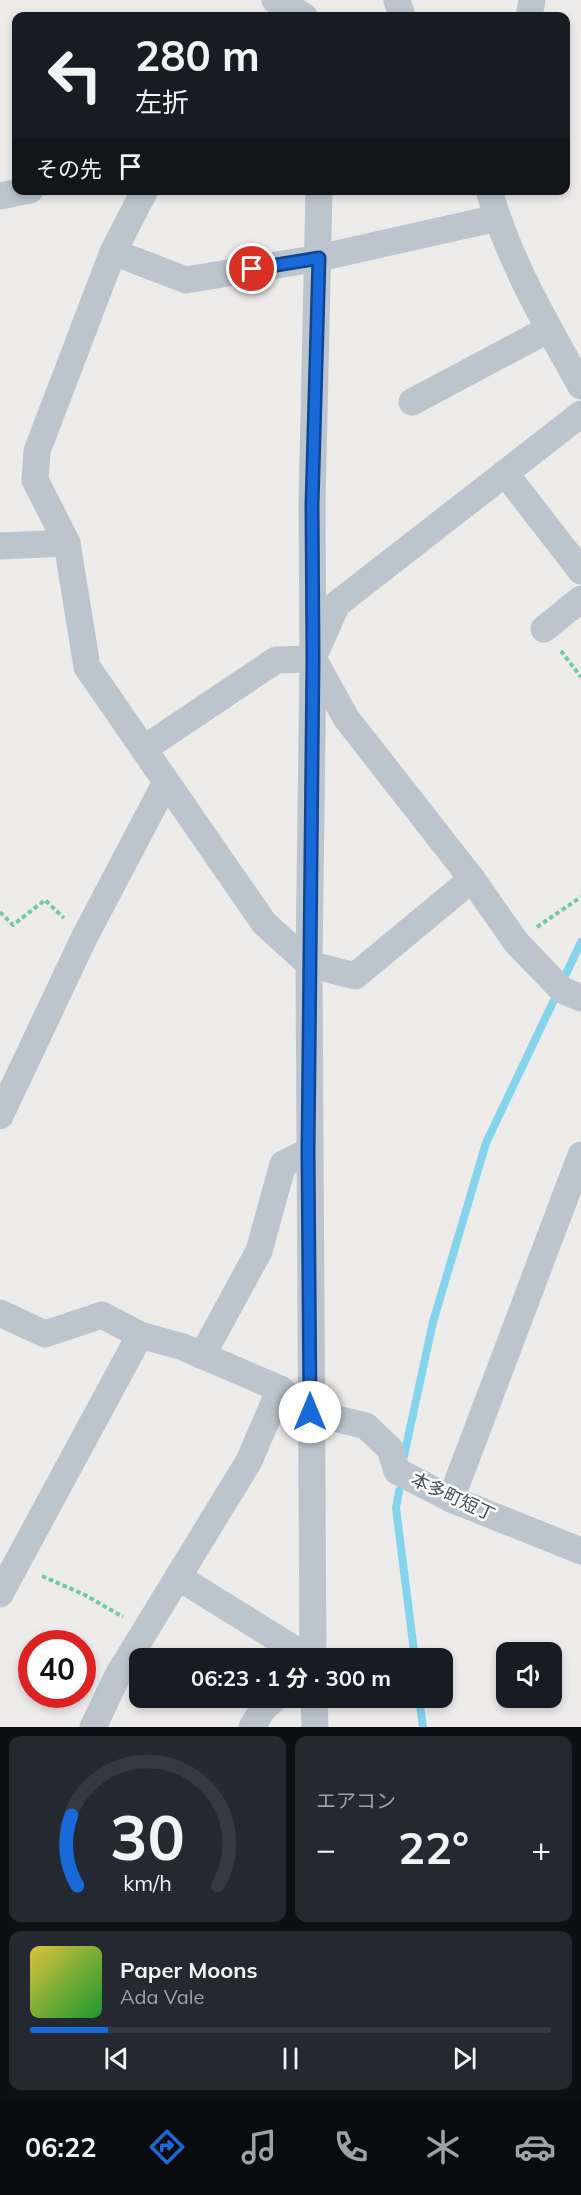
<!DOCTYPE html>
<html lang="ja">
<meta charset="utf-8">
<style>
body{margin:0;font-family:Mulish,"Noto Sans JP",sans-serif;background:#242831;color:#f1f3f6;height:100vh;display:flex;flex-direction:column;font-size:22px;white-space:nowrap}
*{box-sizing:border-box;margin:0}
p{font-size:20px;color:#9ea1a6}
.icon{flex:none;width:33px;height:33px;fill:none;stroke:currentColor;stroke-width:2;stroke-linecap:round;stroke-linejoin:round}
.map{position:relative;height:1727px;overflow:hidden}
.drawer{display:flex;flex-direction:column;gap:9px;padding:9px;background:#0d0f14;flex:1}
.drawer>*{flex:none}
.top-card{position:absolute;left:12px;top:12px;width:558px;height:183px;border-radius:12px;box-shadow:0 3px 9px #0003;background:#171b24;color:#f1f3f6;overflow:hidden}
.fabs{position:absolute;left:496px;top:1642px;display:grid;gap:12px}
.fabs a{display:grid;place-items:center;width:66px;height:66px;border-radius:12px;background:#171b24;box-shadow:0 3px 9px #0003;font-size:30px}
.speed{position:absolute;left:18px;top:1630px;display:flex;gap:12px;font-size:30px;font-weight:700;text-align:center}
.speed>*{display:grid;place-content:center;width:78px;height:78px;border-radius:50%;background:#171b24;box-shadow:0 3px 9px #0003;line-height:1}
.speed .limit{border:9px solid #d22;background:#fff;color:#111}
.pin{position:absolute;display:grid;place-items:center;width:51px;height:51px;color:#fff;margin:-26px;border:3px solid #fff;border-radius:50%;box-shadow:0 2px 6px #0007}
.me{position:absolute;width:66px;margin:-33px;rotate:0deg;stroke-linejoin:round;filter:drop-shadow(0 0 4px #0008)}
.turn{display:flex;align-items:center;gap:21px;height:126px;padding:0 24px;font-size:27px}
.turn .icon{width:78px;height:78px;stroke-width:2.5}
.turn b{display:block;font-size:42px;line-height:51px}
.then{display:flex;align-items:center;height:57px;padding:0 24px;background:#0003;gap:12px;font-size:22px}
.big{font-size:45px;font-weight:700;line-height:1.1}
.drawer .tile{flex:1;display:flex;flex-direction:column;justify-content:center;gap:9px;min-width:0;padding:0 21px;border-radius:12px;background:#242831}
.drawer .dial{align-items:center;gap:0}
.dial svg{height:156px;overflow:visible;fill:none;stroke:#363941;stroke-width:7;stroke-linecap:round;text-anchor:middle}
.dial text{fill:#f1f3f6;stroke:none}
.song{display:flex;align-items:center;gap:18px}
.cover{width:72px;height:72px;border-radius:9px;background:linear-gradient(135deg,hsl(50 70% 55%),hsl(130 70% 35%))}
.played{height:6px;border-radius:3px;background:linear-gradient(90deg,#186ada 15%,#363941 15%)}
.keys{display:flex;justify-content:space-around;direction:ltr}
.heat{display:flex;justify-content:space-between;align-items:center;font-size:33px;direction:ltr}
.drawer .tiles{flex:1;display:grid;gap:9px;grid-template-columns:1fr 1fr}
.tile:last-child{grid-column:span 2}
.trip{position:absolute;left:129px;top:1648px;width:324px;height:60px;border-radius:12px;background:#171b24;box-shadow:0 3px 9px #0003;font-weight:700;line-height:60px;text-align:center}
.tab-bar{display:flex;height:96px;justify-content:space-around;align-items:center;background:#090b0e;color:#9ea1a6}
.tab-bar .icon{width:42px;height:42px}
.tab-bar .active{color:#186ada}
.tab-bar b{font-size:27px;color:#f1f3f6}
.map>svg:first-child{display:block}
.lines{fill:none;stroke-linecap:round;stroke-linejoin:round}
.stream{stroke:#84d4eb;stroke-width:8}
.path{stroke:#70cba0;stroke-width:4;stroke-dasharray:4.5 3;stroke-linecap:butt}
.minor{stroke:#bcc5ce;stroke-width:27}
.route-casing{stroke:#10458e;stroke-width:15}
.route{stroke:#186ada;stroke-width:10}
.labels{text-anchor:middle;stroke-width:5;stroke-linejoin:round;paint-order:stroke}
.street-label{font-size:18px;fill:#444e58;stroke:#fff}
</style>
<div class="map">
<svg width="581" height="1727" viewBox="0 0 581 1727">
<rect width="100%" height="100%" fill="#eeebeb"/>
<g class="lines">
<!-- stream -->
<g class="stream">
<path d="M 565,976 L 581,942"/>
<path d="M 404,1456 L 433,1322 L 486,1143 L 553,1002"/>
<path d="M 399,1491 L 396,1508 L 415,1659"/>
<path d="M 419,1698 L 423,1727"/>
</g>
<!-- path -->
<g class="path">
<path d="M 561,651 L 581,677"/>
<path d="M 0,912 L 13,925 L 45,900 L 64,918"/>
<path d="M 537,927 L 581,897"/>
<path d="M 42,1576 L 85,1595 L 123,1617"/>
</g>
<!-- minor -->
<g class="minor">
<path d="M 275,0 L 304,16"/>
<path d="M 397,0 L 402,16"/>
<path d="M 529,16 L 532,0"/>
<path d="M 145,190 L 113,252 L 37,451 L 35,480 L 67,543 L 87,667 L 264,923 L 309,964 L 355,976 L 472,879"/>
<path d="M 489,190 C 508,259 546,324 581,386"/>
<path d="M 0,196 L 30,190"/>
<path d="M 113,252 L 186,280 L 319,258 L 497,218"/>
<path d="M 412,402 L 549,329"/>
<path d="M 505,473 L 581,571"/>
<path d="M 0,546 L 67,543"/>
<path d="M 544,629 L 581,599"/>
<path d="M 317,649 L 337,604 L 581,414"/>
<path d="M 314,660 L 346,718 L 472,879 L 516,942 L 562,990 L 581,998"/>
<path d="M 145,748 L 276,660 L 313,659"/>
<path d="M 0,1116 L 84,938 L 166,782"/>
<path d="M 0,1313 L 45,1334 L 102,1315 L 140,1335 L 183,1347 L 280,1389 L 310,1412 L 366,1426 L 390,1449 L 397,1471 L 451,1499 L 581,1551"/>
<path d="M 202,1356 L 259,1251 L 283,1164 L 308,1152"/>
<path d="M 451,1499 L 581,1155"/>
<path d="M 178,1577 L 310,1659"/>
<path d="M 0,1594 L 140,1335"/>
<path d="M 313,1659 L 309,964 L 313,659 L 312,504 L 319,190"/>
<path d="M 314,1698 L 315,1727"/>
<path d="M 93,1727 L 118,1675 L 249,1461 L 280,1389"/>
<path d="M 252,1727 L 263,1709 L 275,1698"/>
</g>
</g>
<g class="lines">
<!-- route casing -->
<g class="route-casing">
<path id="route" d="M 252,269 L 319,258 L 312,504 L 313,658 L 308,1152 L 310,1412"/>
</g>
<!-- route -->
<use href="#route" class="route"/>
</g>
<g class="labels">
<!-- street labels -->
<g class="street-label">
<text transform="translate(453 1497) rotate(25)" y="6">本多町短丁</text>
</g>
</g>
</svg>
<div class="fabs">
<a><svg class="icon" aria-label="sound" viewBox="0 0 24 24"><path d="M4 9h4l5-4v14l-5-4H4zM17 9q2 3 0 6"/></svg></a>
</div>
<div class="speed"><div class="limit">40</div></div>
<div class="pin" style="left:252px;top:269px;background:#d93025"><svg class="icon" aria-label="arrive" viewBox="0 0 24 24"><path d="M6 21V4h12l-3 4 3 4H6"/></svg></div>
<svg class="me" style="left:310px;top:1412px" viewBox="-20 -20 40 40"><circle r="19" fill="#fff"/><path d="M0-13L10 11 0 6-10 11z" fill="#186ada"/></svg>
<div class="trip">06:23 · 1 分 · 300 m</div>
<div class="top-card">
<div class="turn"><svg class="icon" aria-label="left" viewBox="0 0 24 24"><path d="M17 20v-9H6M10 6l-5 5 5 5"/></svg><div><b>280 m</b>左折</div></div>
<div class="then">その先<svg class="icon" aria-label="arrive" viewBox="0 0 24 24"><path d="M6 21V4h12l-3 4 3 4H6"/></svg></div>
</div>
</div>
<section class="drawer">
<div class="tiles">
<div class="tile dial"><svg viewBox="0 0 100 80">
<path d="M14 69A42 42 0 1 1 86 69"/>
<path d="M14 69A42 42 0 0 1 11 33" stroke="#186ada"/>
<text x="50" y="56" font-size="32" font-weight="700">30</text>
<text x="50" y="72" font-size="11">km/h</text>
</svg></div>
<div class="tile"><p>エアコン</p>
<div class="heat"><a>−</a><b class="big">22°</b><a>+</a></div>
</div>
<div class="tile">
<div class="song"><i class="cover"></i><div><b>Paper Moons</b><p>Ada Vale</p></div></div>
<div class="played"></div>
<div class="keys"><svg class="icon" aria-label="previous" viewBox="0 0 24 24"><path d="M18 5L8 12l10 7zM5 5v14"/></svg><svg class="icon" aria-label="pause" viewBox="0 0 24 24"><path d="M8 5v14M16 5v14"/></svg><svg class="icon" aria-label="next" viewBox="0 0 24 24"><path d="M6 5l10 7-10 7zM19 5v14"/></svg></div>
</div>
</div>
</section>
<nav class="tab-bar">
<b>06:22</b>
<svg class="icon active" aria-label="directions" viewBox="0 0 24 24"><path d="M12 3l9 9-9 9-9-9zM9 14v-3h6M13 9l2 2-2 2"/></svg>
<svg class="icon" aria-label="music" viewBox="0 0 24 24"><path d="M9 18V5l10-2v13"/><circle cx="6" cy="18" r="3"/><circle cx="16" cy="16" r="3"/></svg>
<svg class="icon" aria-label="phone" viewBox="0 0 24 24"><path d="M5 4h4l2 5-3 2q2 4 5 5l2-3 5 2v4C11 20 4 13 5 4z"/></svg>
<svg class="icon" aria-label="climate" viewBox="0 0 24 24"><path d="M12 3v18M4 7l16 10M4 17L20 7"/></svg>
<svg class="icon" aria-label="car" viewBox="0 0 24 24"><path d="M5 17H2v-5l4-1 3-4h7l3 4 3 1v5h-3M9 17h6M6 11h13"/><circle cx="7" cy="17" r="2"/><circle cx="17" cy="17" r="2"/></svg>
</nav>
